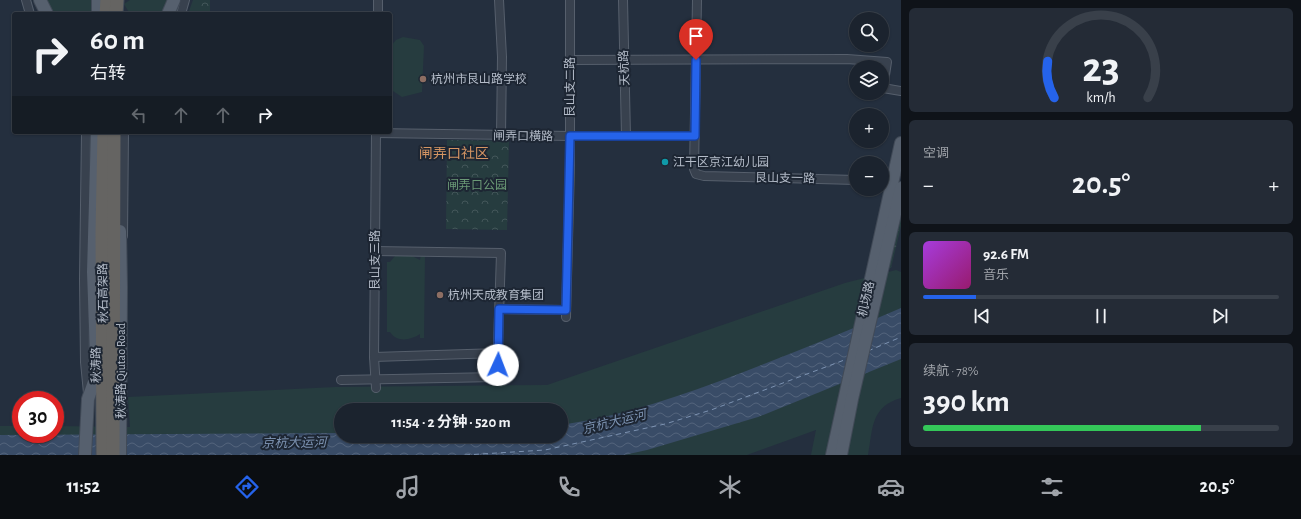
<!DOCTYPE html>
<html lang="zh">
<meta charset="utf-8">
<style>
body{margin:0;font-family:"Alegreya Sans","Noto Sans SC",sans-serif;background:#242b36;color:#f1f3f6;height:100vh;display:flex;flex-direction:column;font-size:15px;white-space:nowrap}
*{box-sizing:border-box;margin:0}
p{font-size:13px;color:#a0a4aa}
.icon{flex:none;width:22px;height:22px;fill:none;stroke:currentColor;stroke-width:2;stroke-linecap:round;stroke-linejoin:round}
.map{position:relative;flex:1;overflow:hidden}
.sheet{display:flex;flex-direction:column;gap:8px;padding:8px;background:#0f1319;width:400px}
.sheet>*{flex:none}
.top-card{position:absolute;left:12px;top:12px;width:380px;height:122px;border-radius:4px;box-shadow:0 1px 3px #0004,0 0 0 1px #39404a;background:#1b232e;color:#f1f3f6;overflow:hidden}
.buttons{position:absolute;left:849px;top:12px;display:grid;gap:8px}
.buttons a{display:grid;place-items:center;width:40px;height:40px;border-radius:50%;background:#1b232e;box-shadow:0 1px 3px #0004,0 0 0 1px #39404a;font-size:20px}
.speed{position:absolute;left:12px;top:391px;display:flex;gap:8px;font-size:20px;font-weight:700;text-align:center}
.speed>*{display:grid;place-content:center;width:52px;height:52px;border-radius:50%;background:#1b232e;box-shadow:0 1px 3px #0004,0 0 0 1px #39404a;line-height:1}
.speed .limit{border:6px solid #d22;background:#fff;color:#111}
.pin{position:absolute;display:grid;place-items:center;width:34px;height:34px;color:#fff;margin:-41px -17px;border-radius:50% 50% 50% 0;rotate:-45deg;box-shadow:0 0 4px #0007}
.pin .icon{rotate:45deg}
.me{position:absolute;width:44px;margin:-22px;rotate:2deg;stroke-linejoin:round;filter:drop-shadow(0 0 3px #0008)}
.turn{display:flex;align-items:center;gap:14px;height:84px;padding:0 12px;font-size:18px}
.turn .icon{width:52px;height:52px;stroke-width:2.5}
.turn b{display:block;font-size:28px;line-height:34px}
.lanes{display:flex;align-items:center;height:38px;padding:0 12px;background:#0003;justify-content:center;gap:20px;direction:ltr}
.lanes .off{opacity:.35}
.big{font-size:30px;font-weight:700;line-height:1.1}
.sheet .tile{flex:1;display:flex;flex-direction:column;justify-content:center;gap:6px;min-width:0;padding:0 14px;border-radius:6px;background:#242b36}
.sheet .dial{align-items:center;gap:0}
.dial svg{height:104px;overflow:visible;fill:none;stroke:#39404a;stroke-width:7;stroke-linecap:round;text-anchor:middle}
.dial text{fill:#f1f3f6;stroke:none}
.song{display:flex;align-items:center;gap:12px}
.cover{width:48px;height:48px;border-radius:6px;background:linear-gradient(135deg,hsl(280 70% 55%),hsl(320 70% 35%))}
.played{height:4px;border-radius:2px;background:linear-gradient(90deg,#2563eb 15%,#39404a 15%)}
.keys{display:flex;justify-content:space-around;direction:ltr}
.heat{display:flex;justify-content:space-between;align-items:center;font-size:22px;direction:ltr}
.charge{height:6px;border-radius:3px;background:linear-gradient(90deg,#34c759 78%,#39404a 0)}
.trip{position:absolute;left:334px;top:403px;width:234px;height:40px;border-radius:20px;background:#1b232e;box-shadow:0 1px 3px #0004,0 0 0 1px #39404a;font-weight:700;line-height:40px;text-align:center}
.menu{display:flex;height:64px;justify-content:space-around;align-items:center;background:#0b0e12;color:#a0a4aa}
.menu .icon{width:28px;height:28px}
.menu .active{color:#2563eb}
.menu b{font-size:18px;color:#f1f3f6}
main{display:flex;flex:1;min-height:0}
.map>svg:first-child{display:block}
.green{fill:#263c3f;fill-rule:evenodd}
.forest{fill:url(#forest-crowns)}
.water{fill:url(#water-waves)}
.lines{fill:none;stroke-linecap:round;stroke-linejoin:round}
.ferry{stroke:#7c92b1;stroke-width:1;stroke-dasharray:5 4;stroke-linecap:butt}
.minor-casing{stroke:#565f6c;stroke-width:10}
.primary-casing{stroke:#414a57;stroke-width:14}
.trunk-casing{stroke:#434c59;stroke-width:15}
.minor{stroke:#38414e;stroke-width:8}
.primary{stroke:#56606e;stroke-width:12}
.trunk{stroke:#656462;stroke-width:13}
.route-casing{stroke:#184099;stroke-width:10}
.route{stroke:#2563eb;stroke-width:7}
.education-dot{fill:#8d6e63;stroke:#1d2633;stroke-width:1.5}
.culture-dot{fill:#0f9aa8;stroke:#1d2633;stroke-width:1.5}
.labels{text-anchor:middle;stroke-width:4;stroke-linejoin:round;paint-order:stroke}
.street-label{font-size:12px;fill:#b4bcc9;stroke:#1d2633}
.poi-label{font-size:12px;fill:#b4bcc9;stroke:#1d2633;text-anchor:start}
.park-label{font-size:12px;fill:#6b9a76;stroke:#1d2633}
.water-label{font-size:13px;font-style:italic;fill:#7c92b1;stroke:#1d2633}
.quarter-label{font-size:14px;fill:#d59563;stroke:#1d2633}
</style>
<main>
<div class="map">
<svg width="901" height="455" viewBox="0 0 901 455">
<defs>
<pattern id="forest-crowns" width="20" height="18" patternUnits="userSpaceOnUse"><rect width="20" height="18" fill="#263c3f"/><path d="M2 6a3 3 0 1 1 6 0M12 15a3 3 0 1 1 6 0" fill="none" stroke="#435659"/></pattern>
<pattern id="water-waves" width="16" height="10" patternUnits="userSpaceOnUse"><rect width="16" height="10" fill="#394c67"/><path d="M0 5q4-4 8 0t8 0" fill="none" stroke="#53647b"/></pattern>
</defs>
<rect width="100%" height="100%" fill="#242f3e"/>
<!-- green -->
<g class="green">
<path d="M 47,0 L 91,0 L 96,3 L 90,14 L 57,14 L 50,8 Z"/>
<path d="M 130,0 L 174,0 L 164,14 L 130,14 L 124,4 Z"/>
<path d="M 403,37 L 420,40 L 424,46 L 422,92 L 402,97 L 390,89 L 390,47 L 396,40 Z"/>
<path d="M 399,254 L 408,254 L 420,260 L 421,255 L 425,254 L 424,338 L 420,338 L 420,334 C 411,340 397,343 390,332 L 387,332 L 387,262 L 390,262 L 395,256 Z"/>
<path d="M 896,270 L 901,272 L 901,398 C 870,407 873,429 868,455 L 811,455 L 816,430 L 747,455 L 0,455 L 0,426 L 21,426 L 21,434 L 55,434 L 55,426 L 130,427 L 128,397 L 335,387 L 547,385 L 845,283 ZM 341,410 L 561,410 L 561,436 L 341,436 Z"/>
</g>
<!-- forest -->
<g class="forest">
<path d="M 193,0 L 210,0 L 210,14 L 188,14 Z"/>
<path d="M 447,140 L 509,141 L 507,230 L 446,229 Z"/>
<path d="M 901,201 L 901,226 L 891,268 L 886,268 Z"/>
</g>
<!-- water -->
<path class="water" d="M 901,308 L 901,359 L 758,417 L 647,450 L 624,455 L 0,455 L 0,435 L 341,433 L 341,436 L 561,436 L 561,425 C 623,416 683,395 741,373 C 795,352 848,331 901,308 Z"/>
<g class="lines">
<!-- ferry -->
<g class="ferry">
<path d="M 868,351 L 901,337"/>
<path d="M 465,455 L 545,450 L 665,424 L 711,410 L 847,359"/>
</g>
<!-- minor casing -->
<g class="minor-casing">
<g id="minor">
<path d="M 26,0 L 30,14"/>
<path d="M 499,0 L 502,57 L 501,135"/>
<path d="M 623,0 L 626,136"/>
<path d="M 697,0 L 694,169 L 696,174 L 704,176 L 856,180"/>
<path d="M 181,14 L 185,0"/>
<path d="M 378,14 L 378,0"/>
<path d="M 570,60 L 847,59 L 887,62 L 883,88 L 901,91"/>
<path d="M 86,132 L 84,279 L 85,362 L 88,393"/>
<path d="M 376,133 L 570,136 L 695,136"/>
<path d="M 882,181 L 893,182"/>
<path d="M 123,236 L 124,132"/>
<path d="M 499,309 L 566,310"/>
<path d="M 566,317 L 570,165 L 570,0"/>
<path d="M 374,357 L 499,353"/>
<path d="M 341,380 L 497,377 L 501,253 L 375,251"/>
<path d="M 376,388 L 374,357 L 376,132"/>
</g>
</g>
<!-- primary casing -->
<g class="primary-casing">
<g id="primary">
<path d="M 40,0 L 47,14"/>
<path d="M 98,14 L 98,0"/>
<path d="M 168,14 L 174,0"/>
<path d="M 120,231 L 121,287 L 120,455"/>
<path d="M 97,381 L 93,272 L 97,132"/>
<path d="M 85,455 L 88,399 L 96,376"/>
<path d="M 832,455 L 901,143"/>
<path d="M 841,455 L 852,399 L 901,188"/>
</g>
</g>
<!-- trunk casing -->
<g class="trunk-casing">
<g id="trunk">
<path d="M 106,14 L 107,0"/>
<path d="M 116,14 L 117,0"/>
<path d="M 103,455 L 102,233 L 104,132"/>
<path d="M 113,455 L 114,132"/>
</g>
</g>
<!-- minor -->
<use href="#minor" class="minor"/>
<!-- primary -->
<use href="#primary" class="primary"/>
<!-- trunk -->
<use href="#trunk" class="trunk"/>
</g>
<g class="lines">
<!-- route casing -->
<g class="route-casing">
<path id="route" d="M 498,365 L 499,309 L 566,310 L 570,136 L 695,136 L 696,60"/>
</g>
<!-- route -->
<use href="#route" class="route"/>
</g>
<!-- markers -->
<g class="education-dot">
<circle cx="423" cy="79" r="4"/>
<circle cx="440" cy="295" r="4"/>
</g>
<circle class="culture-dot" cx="665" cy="162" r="4"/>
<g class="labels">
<!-- street labels -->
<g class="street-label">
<text transform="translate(624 68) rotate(-92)" y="4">天杭路</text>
<text transform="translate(570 87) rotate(-90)" y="4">艮山支二路</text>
<text transform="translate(523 136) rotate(1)" y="4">闸弄口横路</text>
<text transform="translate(785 178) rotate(1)" y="4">艮山支一路</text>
<text transform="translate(375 260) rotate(-90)" y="4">艮山支三路</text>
<text transform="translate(103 293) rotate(-91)" y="4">秋石高架路</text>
<text transform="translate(866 299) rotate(-77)" y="4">机场路</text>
<text transform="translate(96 365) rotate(-91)" y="4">秋涛路</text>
<text transform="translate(121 371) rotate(-90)" y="4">秋涛路 Qiutao Road</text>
</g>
<!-- poi labels -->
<g class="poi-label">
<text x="431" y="83">杭州市艮山路学校</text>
<text x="673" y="166">江干区京江幼儿园</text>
<text x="448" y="299">杭州天成教育集团</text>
</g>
<!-- park labels -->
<g class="park-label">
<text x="477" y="189">闸弄口公园</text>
</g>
<!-- water labels -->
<g class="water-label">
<text transform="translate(614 421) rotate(-14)" y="5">京杭大运河</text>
<text transform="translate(294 442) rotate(-1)" y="5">京杭大运河</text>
</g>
<!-- quarter labels -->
<g class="quarter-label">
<text x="454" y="158">闸弄口社区</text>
</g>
</g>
</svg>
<div class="buttons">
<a><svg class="icon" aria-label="search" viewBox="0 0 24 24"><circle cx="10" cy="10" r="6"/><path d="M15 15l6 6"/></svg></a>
<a><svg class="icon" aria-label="layers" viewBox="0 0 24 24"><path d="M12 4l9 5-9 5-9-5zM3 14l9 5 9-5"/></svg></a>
<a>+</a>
<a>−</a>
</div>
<div class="speed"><div class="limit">30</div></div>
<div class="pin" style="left:696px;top:60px;background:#d93025"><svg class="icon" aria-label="arrive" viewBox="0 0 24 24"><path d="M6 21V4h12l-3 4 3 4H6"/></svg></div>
<svg class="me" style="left:498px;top:365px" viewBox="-20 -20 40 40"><circle r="19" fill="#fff"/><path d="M0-13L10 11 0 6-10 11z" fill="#2563eb"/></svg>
<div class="trip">11:54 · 2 分钟 · 520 m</div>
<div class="top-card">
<div class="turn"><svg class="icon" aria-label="right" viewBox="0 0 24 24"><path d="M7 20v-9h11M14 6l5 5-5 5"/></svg><div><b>60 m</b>右转</div></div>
<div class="lanes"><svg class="icon off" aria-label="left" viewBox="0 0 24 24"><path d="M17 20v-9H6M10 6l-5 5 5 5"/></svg><svg class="icon off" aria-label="ahead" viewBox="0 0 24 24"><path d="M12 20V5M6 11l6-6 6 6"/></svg><svg class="icon off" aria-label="ahead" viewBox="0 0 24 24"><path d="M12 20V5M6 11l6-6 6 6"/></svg><svg class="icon" aria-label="right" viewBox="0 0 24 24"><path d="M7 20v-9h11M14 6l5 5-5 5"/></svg></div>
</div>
</div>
<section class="sheet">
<div class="tile dial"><svg viewBox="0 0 100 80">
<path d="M14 69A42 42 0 1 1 86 69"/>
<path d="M14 69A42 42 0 0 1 9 41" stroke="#2563eb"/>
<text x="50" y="56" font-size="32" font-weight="700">23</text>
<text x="50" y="72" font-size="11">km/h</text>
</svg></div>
<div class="tile"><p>空调</p>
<div class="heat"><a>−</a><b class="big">20.5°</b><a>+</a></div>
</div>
<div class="tile">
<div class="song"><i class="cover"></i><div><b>92.6 FM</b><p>音乐</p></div></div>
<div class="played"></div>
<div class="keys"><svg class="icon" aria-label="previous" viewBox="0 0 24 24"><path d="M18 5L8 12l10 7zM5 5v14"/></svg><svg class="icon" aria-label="pause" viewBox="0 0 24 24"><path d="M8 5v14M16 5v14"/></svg><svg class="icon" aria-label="next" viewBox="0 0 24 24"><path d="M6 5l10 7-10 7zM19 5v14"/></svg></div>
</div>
<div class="tile"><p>续航 · 78%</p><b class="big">390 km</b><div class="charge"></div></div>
</section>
</main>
<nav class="menu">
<b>11:52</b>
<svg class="icon active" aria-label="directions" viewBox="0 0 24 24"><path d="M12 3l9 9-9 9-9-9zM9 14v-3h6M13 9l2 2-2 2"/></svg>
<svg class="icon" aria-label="music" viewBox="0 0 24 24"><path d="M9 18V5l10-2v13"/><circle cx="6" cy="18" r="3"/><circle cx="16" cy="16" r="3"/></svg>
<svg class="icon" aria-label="phone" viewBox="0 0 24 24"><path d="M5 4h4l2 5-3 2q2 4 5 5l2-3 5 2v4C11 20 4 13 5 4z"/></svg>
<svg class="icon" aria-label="climate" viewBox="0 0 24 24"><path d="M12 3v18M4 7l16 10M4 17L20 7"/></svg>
<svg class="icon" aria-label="car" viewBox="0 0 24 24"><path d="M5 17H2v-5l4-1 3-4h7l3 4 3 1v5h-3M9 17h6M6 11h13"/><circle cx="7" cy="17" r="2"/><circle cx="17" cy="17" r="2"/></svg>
<svg class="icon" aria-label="filters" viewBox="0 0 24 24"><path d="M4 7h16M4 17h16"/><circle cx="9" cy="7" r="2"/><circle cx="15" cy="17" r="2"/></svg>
<b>20.5°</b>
</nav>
